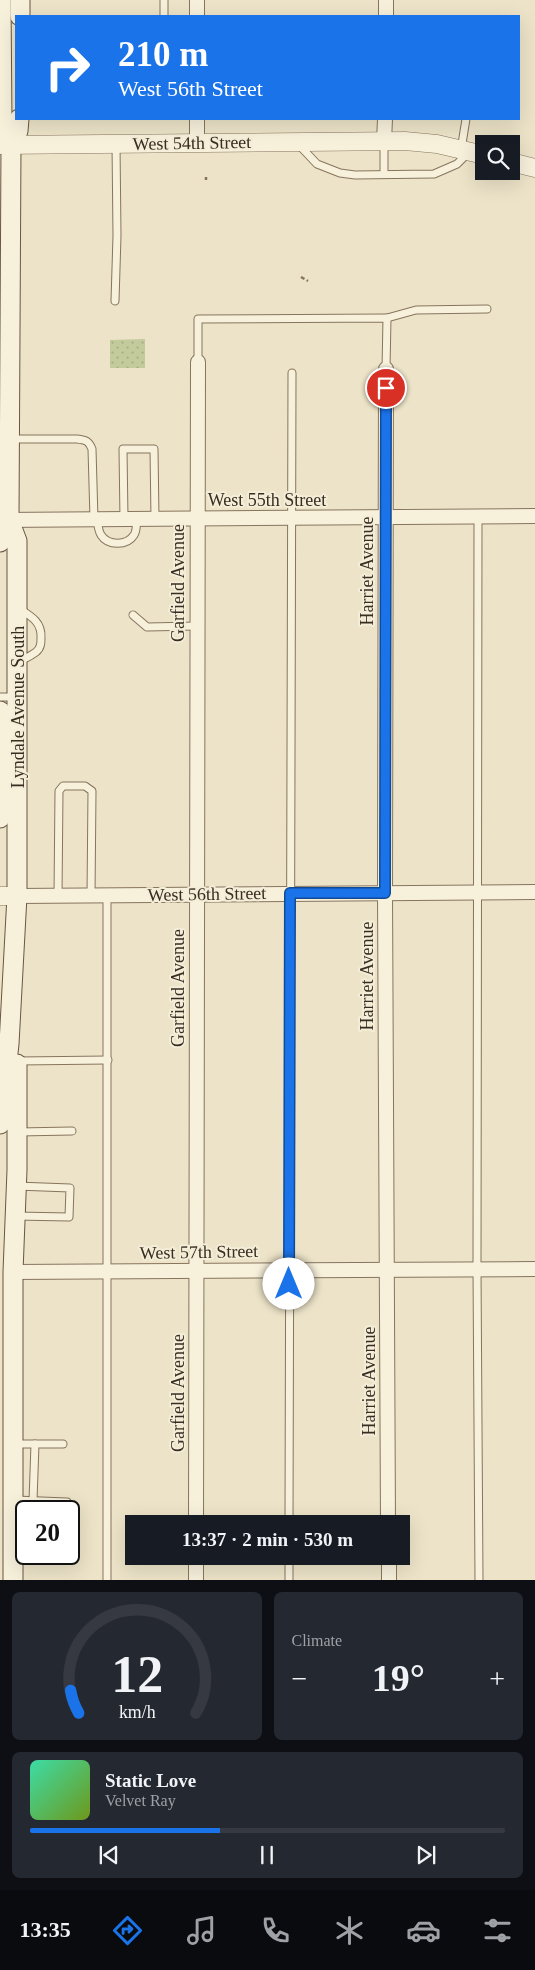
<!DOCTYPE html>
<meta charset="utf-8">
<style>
body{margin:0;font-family:"Times New Roman",serif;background:#242831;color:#f1f3f6;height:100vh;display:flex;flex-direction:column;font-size:19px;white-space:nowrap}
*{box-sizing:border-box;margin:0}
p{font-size:16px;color:#9ea1a6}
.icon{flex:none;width:28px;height:28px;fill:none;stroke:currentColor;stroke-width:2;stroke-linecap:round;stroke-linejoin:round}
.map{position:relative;height:1580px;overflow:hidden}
.side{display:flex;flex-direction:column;gap:12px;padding:12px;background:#0d0f14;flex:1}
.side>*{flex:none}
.hud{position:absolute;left:15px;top:15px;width:505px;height:105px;border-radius:0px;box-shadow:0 5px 20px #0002;background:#1a73e8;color:#fff;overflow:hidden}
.controls{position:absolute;left:475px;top:135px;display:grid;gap:10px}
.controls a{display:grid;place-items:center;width:45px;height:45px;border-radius:0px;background:#171b24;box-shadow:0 5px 20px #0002;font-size:25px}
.speed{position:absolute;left:15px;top:1500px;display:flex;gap:10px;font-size:25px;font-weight:700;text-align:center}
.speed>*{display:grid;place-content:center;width:65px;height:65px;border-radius:50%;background:#171b24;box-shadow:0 5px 20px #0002;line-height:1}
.speed .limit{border:2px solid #111;border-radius:8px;background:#fff;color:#111}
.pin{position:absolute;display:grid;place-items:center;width:42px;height:42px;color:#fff;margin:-21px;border:2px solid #fff;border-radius:50%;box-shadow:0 1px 5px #0007}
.me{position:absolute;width:55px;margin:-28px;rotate:0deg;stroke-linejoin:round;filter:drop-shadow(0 0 4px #0008)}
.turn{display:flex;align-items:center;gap:18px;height:105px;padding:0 20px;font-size:22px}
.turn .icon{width:65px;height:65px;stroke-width:2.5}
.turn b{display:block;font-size:35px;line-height:42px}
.big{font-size:38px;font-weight:700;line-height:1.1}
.side .widget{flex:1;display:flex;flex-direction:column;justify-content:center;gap:8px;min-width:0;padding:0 18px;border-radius:8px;background:#242831}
.side .dial{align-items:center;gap:0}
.dial svg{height:130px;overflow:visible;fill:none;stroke:#363941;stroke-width:7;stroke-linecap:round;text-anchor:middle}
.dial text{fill:#f1f3f6;stroke:none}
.song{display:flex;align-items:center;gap:15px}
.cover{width:60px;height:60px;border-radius:8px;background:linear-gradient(135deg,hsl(160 70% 55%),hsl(80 70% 35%))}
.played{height:5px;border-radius:2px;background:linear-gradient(90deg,#1a73e8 40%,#363941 40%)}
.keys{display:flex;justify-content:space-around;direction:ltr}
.heat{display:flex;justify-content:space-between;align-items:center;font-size:28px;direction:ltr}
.side .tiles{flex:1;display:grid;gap:12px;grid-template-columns:1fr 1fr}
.widget:last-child{grid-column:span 2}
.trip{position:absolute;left:125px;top:1515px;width:285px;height:50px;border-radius:0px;background:#171b24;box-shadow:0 5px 20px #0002;font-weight:700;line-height:50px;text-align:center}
.tab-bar{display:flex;height:80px;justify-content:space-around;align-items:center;background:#090b0e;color:#9ea1a6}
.tab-bar .icon{width:35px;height:35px}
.tab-bar .on{color:#1a73e8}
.tab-bar b{font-size:22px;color:#f1f3f6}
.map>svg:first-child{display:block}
.green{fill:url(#green-dots)}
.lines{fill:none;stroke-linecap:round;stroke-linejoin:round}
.service-casing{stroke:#87755e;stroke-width:9}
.minor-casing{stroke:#87755e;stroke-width:16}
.tertiary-casing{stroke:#87755e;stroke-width:19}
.secondary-casing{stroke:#695741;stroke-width:21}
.path{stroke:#87755e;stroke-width:2.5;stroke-dasharray:4 2.5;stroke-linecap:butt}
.service{stroke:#f7f0db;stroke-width:7}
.minor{stroke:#f7f0db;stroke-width:14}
.tertiary{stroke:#f7f0db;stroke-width:18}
.secondary{stroke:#f7f0db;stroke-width:19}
.route-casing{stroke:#114b97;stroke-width:12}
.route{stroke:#1a73e8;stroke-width:9}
.labels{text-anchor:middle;stroke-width:4;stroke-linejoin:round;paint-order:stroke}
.street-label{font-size:18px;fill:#392d21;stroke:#f4edd7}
</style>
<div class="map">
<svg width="535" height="1580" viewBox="0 0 535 1580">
<defs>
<pattern id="green-dots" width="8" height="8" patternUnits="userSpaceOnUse" patternTransform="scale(1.25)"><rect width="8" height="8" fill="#c3ca9c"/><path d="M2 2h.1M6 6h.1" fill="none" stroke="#a8ae86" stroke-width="1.8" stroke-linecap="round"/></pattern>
</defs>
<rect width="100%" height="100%" fill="#ece3c8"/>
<!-- green -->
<path class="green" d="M 145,339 L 145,368 L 110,368 L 110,340 Z"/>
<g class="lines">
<!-- service casing -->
<g class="service-casing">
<g id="service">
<path d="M 164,0 L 164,16"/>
<path d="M 299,145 L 317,164 L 340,173 L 355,175 L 434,174 L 457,164 L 469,152"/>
<path d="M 461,150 L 466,119"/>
<path d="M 384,174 L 384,141"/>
<path d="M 115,301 L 117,236 L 116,144"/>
<path d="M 387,318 L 416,310 L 487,309"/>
<path d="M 198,362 L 198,319 L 387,318 L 386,369"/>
<path d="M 10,439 L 77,439 C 86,440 89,441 92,449 L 94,519"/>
<path d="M 478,517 L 477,1269 L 479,1580"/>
<path d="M 97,519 C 98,524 98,530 101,535 C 108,546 127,546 134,535 C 137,531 136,524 137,519"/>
<path d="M 124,519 L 123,449 L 154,449 L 155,519"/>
<path d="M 133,615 L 147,627 L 197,626"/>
<path d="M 18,662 C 24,659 31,656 36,652 C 41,648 41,643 41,638 C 42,622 31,616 18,608"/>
<path d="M 0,697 L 17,697"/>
<path d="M 58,896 L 59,791 L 63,786 L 85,786 L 92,791 L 91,896"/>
<path d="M 18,1061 L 108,1060"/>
<path d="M 18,1132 L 72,1131"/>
<path d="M 15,1216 L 69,1217 L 70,1188 L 16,1186"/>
<path d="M 13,1444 L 63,1444"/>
<path d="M 15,1500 L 67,1502 L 67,1511"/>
<path d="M 33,1501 L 35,1444"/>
<path d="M 13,1522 L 26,1521"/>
<path d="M 289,1524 L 292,373"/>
<path d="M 107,1580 L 107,895"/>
<path d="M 289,1580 L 289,1556"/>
</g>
</g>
<!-- minor casing -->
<g class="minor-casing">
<g id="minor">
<path d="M 197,0 L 197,16"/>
<path d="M 386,16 L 386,0"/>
<path d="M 197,119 L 197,143"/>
<path d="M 384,141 L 385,119"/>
<path d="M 386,369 L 385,893 L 388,1524"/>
<path d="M 1,520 L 535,516"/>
<path d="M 17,896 L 535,892"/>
<path d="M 13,1272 L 535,1269"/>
<path d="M 196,1524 L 198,362"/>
<path d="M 389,1556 L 389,1580"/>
<path d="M 196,1580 L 196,1556"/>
</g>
</g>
<!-- tertiary casing -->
<g class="tertiary-casing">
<g id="tertiary">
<path d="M 0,145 L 405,141 L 437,144 L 484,155"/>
<path d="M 511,162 L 535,168"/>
<path d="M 0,896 L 17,896"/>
</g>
</g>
<!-- secondary casing -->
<g class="secondary-casing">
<g id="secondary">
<path d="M 1,0 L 2,121 L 3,131 L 11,145"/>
<path d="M 20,16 L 20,0"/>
<path d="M 0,542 L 3,529 L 9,520"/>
<path d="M 0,711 L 0,818"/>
<path d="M 0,1124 L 9,1044 L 17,896 L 17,541 L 9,520 L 11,145 L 18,131 L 19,119"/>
<path d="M 13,1580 L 13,1272 L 17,1170 L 17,1064"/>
</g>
</g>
<!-- path -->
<g class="path">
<path d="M 206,177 L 206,180"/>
<path d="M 301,277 L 308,281"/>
</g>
<!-- service -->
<use href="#service" class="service"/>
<!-- minor -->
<use href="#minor" class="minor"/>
<!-- tertiary -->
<use href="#tertiary" class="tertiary"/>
<!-- secondary -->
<use href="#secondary" class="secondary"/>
</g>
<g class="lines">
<!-- route casing -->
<g class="route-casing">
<path id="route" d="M 289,1284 L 290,893 L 385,893 L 386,388"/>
</g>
<!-- route -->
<use href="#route" class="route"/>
</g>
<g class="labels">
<!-- street labels -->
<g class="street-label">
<text transform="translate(192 143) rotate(-1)" y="6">West 54th Street</text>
<text x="267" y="506">West 55th Street</text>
<text transform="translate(367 571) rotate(-90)" y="6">Harriet Avenue</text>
<text transform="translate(178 583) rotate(-90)" y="6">Garfield Avenue</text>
<text transform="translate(18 707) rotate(-90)" y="6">Lyndale Avenue South</text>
<text transform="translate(207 894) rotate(-1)" y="6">West 56th Street</text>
<text transform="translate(367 976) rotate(-90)" y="6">Harriet Avenue</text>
<text transform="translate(178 988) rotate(-90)" y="6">Garfield Avenue</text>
<text transform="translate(199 1252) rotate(-1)" y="6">West 57th Street</text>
<text transform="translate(369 1381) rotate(-90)" y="6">Harriet Avenue</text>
<text transform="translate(178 1393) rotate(-90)" y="6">Garfield Avenue</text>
</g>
</g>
</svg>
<div class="controls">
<a><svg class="icon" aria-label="search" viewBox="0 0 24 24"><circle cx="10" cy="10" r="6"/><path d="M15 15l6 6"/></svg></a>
</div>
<div class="speed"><div class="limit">20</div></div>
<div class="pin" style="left:386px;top:388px;background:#d93025"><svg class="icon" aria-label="arrive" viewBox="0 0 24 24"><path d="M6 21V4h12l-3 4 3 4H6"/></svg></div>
<svg class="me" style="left:289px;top:1284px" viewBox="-20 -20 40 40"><circle r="19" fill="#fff"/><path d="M0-13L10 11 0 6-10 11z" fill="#1a73e8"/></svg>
<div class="trip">13:37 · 2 min · 530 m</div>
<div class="hud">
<div class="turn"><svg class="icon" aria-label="right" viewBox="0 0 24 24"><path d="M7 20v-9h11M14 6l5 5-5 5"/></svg><div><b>210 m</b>West 56th Street</div></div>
</div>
</div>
<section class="side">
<div class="tiles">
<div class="widget dial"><svg viewBox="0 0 100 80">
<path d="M14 69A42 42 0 1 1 86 69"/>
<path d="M14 69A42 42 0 0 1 9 55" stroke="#1a73e8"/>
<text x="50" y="56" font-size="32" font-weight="700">12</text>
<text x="50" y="72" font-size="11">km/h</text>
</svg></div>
<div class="widget"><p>Climate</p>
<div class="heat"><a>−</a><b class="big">19°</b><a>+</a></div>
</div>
<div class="widget">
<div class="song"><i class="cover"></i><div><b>Static Love</b><p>Velvet Ray</p></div></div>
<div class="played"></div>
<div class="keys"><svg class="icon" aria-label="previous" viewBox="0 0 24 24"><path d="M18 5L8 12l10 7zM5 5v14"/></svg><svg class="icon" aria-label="pause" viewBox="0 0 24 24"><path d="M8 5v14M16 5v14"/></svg><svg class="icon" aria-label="next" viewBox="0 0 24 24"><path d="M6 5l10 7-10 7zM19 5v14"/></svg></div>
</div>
</div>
</section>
<nav class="tab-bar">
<b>13:35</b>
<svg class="icon on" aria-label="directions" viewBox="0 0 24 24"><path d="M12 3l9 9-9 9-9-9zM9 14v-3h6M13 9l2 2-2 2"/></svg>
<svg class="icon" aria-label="music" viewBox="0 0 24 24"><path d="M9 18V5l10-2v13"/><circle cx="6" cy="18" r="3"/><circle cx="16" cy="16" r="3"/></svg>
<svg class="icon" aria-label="phone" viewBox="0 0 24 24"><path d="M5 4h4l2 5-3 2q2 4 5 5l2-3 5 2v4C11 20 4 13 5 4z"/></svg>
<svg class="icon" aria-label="climate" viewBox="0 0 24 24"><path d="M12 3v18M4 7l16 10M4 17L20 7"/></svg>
<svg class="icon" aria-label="car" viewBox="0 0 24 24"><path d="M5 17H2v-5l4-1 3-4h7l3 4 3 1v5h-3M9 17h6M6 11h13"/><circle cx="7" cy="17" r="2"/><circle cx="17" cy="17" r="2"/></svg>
<svg class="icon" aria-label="filters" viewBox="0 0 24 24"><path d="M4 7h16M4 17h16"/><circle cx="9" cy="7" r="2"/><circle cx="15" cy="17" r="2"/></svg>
</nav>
